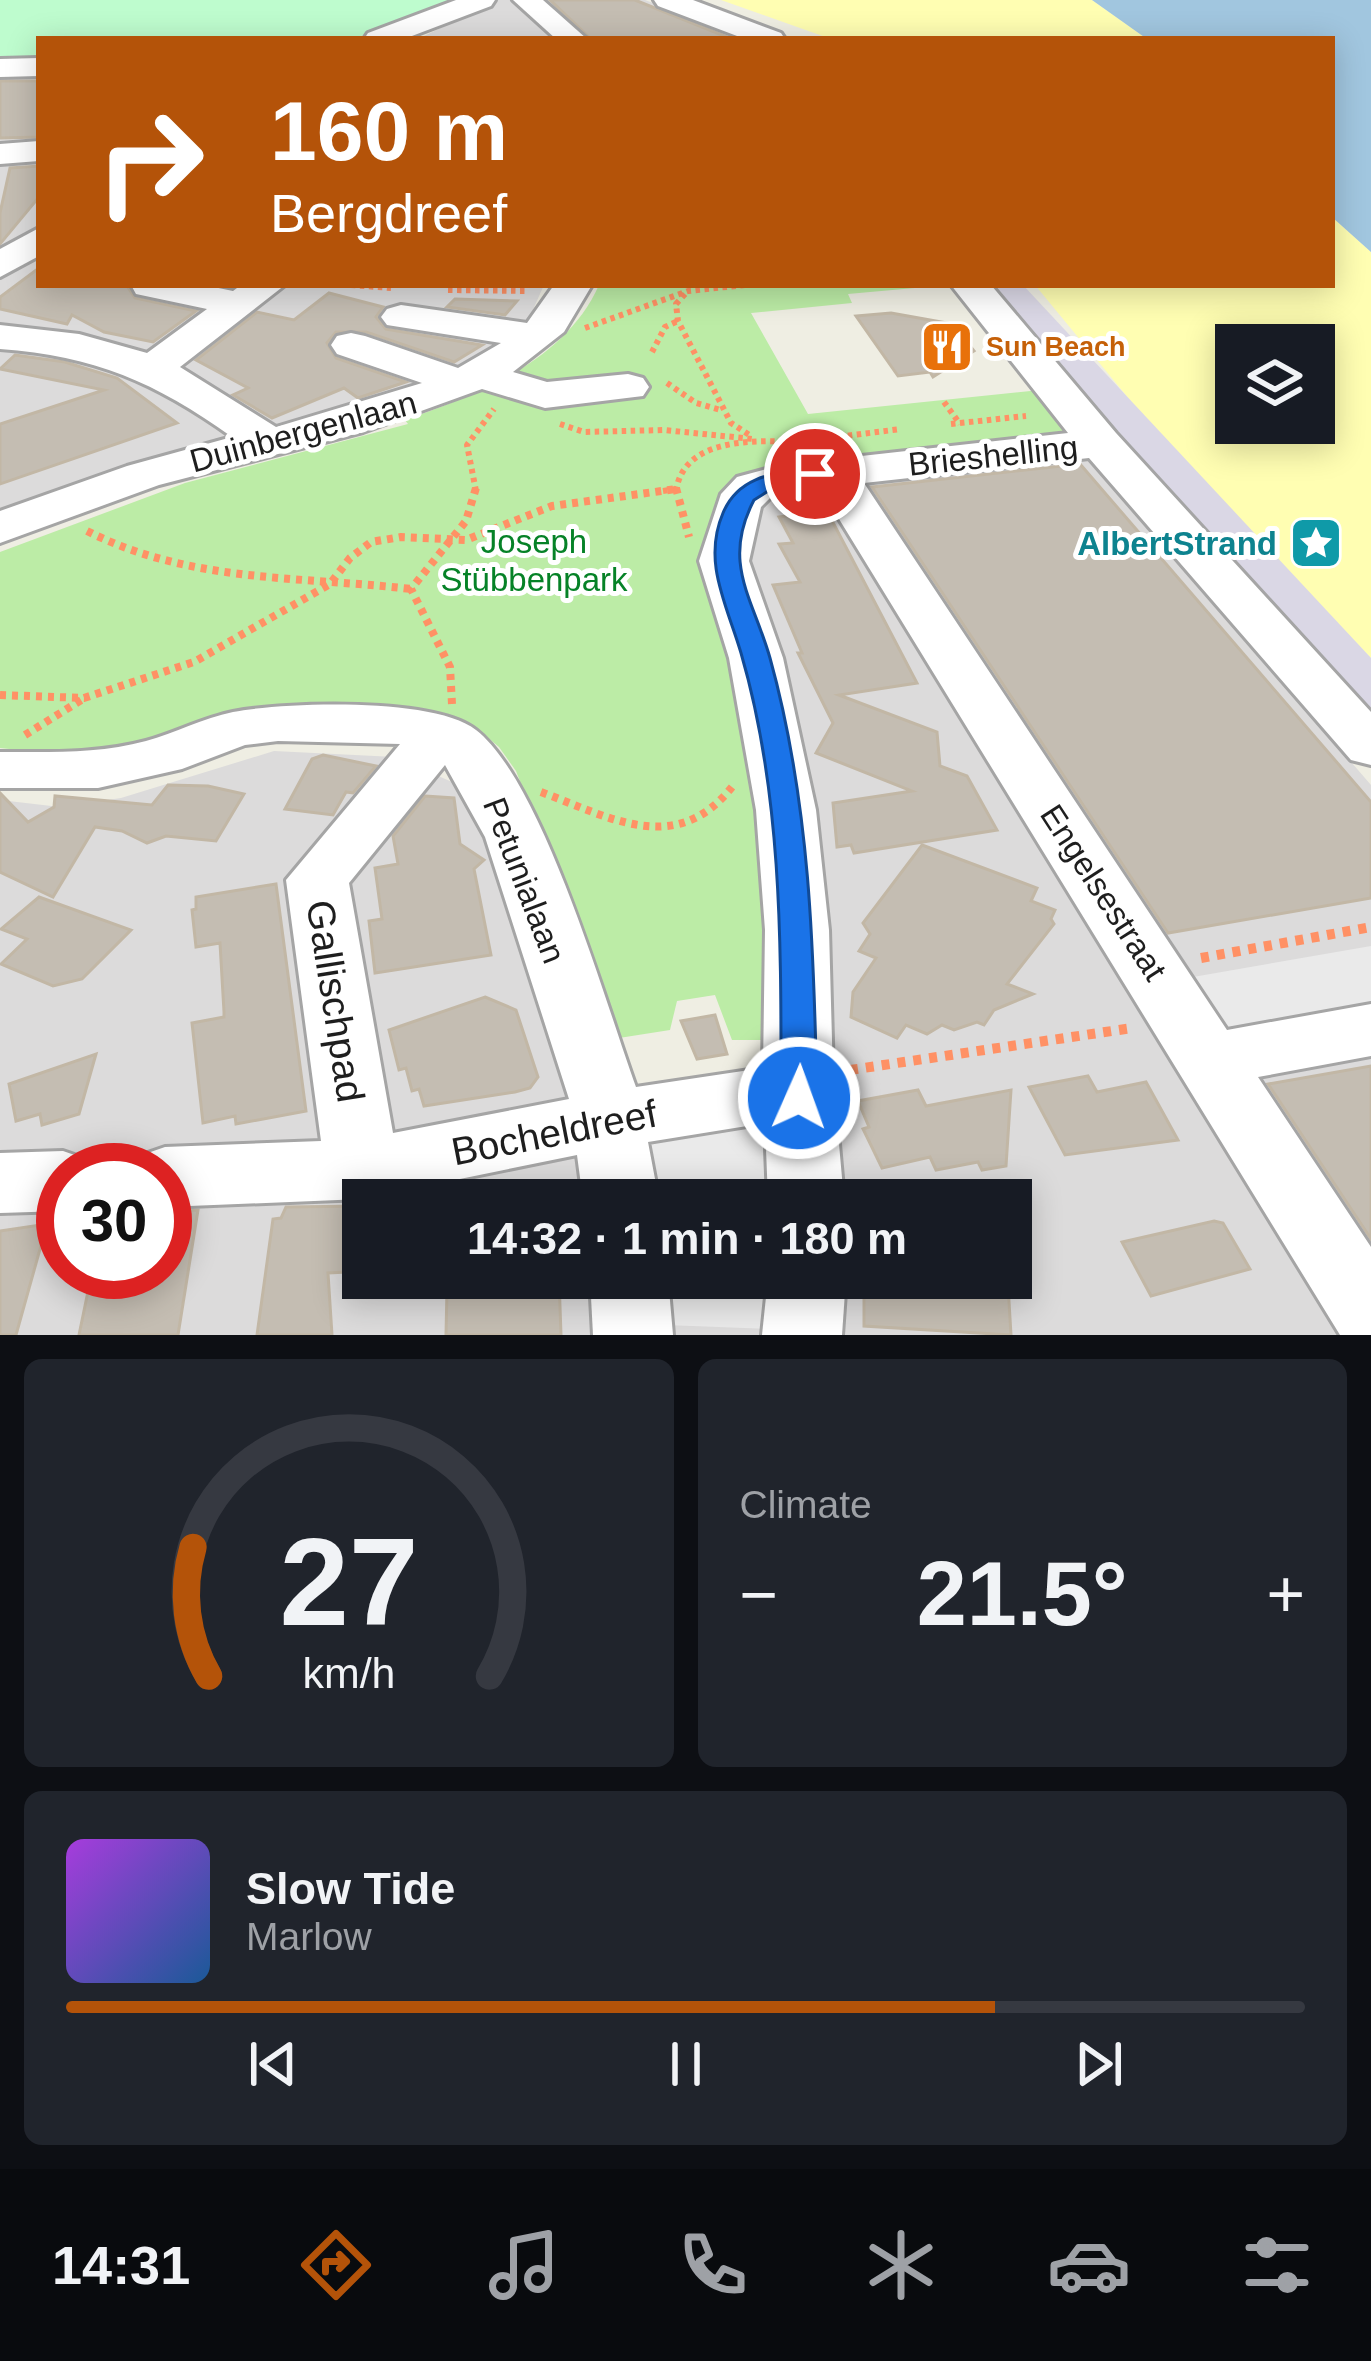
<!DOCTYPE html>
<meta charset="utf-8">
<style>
body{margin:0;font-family:Arial,sans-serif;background:#20242c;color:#f1f3f6;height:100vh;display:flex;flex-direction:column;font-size:45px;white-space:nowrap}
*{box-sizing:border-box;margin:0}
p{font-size:39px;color:#9ea1a6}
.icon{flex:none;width:66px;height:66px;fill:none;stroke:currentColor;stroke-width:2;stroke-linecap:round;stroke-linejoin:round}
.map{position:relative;height:1335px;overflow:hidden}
.side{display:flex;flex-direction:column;gap:24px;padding:24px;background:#0d0f14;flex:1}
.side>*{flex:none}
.top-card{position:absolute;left:36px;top:36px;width:1299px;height:252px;border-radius:0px;box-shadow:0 6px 30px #0003;background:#b45309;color:#fff;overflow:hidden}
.buttons{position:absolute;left:1215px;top:324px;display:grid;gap:24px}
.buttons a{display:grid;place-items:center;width:120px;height:120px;border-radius:0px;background:#171b24;box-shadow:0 6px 30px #0003;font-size:60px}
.speed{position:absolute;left:36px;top:1143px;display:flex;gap:24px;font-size:60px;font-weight:700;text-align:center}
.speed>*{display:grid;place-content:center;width:156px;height:156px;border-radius:50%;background:#171b24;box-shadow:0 6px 30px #0003;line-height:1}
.speed .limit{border:18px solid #d22;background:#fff;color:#111}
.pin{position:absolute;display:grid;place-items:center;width:102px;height:102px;color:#fff;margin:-51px;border:6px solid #fff;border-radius:50%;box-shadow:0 3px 12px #0007}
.me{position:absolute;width:132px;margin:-66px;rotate:2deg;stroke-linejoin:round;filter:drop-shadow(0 0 9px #0008)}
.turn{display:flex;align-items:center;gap:42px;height:252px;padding:0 36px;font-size:54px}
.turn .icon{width:156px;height:156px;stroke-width:2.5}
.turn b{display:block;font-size:84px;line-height:102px}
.big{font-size:90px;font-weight:700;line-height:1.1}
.side .tile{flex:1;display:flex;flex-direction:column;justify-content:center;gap:18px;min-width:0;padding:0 42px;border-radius:18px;background:#20242c}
.side .dial{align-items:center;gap:0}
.dial svg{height:312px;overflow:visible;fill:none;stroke:#363941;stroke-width:7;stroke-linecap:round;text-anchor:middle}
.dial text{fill:#f1f3f6;stroke:none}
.song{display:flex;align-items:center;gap:36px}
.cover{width:144px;height:144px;border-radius:18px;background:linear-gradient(135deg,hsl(280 70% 55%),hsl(210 70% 35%))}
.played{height:12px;border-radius:6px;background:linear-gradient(90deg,#b45309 75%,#363941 75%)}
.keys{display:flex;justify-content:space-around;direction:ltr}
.heat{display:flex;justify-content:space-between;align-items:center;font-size:66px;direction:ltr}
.side .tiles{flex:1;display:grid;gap:24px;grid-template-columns:1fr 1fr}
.tile:last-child{grid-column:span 2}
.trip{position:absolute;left:342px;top:1179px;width:690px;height:120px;border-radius:0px;background:#171b24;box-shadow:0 6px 30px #0003;font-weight:700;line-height:120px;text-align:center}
.tabs{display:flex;height:192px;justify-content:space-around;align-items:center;background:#090b0e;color:#9ea1a6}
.tabs .icon{width:84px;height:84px}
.tabs .selected{color:#b45309}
.tabs b{font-size:54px;color:#f1f3f6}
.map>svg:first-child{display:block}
.residential{fill:#dcdbdb;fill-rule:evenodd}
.grass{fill:#bceca6}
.sand{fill:#fffeb2;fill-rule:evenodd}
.park{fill:#befcce}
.parking{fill:#eaeaea}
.plaza{fill:#dad7e5}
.water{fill:#a1c6df}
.building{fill:#c4bdb2;stroke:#c2b7a5;stroke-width:3}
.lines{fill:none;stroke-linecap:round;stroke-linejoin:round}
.minor-casing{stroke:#a5a5a5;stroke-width:6}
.path-far2{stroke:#ff9165;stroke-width:6;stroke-dasharray:4.5 4.5;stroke-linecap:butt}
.path-far1{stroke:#ff9165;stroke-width:8;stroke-dasharray:6 6;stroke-linecap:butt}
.path{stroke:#ff9165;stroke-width:10;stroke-dasharray:8 8;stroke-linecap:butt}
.minor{fill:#fff;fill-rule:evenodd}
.route{fill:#1a73e8;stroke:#114b97;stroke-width:3}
.labels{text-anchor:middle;stroke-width:10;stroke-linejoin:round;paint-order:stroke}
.far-food-label{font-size:27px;font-weight:bold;fill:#c56008;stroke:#fff;text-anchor:start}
.street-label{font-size:33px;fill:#1e1e1e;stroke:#fff}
.park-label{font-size:33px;fill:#068227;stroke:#fff}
.culture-label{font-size:33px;font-weight:bold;fill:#0d838f;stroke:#fff;text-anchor:end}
.near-street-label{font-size:39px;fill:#1e1e1e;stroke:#fff}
</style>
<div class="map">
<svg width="1371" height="1335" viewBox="0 0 1371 1335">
<rect width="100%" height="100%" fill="#efeee3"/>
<!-- residential -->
<g class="residential">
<path d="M 498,0 L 645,0 L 753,39 L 418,39 Z"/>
<path d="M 39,73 L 39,285 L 544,285 L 523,332 L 430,384 L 194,449 L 0,515 L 0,74 Z"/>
<path d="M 1080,449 L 1371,785 L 1371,1335 L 0,1335 L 0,800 L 60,807 L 121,798 L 274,751 L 395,757 L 468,789 L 558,1063 L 621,1042 L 636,1085 L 774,1070 L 746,569 L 756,509 L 778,491 ZM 63,1170 L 165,1170 L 165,1272 L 63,1272 ZM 363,1200 L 1011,1200 L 1011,1278 L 363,1278 Z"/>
</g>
<!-- grass -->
<path class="grass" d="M 599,285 L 948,285 L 848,294 L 852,303 L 751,313 L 808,414 L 1040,390 L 1072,427 L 1062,435 L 751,482 L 745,695 L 767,855 L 763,1040 L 732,1040 L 715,995 L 677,1001 L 670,1030 L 619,1038 L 516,771 L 499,747 L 471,724 L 442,714 L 376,708 L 165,735 L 100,750 L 46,753 L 0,748 L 0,552 L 185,483 L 408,424 L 405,420 C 479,394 565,361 599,285 Z"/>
<!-- sand -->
<g class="sand">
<path d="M 721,0 L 1092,0 L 1147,39 L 831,39 Z"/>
<path d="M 1332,217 L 1371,252 L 1371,658 L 1153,428 L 1035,285 L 1332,285 ZM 1236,345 L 1314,345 L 1314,423 L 1236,423 Z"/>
</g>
<!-- park -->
<path class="park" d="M 0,0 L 462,0 L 403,26 L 348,39 L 39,39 L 39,61 L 0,62 Z"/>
<!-- parking -->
<g class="parking">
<path d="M 1371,946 L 1371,1011 L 1233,1035 L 1193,977 Z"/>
<path d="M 768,1120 L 776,1200 L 649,1200 L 640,1142 Z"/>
<path d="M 659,1278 L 775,1278 L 771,1329 L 666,1325 Z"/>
</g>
<!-- plaza -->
<path class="plaza" d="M 989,285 L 1023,285 L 1371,658 L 1371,712 L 1121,439 Z"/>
<!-- water -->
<path class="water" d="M 1092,0 L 1371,0 L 1371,252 L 1332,217 L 1332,39 L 1147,39 Z"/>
<!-- building -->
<g class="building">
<path d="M 550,0 L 635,0 L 732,39 L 591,39 Z"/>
<path d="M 0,81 L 38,81 L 39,137 L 0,138 Z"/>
<path d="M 39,166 L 39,197 L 0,244 L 0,213 L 10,168 Z"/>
<path d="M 39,268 L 39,285 L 127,286 L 135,298 L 196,311 L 153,342 L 104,332 L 72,315 L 67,324 L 0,309 L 0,297 Z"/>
<path d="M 329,293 L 383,307 L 376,317 L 386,329 L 482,345 L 454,362 L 366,332 L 336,332 L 327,343 L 336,358 L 406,382 L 358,398 L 344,388 L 272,418 L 233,395 L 248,388 L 196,360 L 257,312 L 294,320 Z"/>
<path d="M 455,299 L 517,301 L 505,315 L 447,307 Z"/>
<path d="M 891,313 L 952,324 L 974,351 L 933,377 L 930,372 L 898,376 L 856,316 Z"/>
<path d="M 15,355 L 65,362 L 117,378 L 177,423 L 0,484 L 0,424 L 104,390 L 0,369 Z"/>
<path d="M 1080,464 L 1371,802 L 1371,898 L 1168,933 L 872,487 Z"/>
<path d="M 827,511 L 917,683 L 839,695 L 937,732 L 940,766 L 967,776 L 997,830 L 854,853 L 851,845 L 837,847 L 833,803 L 912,791 L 816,753 L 833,723 L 798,653 L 802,653 L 773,585 L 800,582 L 779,544 L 793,543 L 779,517 Z"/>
<path d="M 323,755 L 376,766 L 353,793 L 346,792 L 333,815 L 285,809 L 312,759 Z"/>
<path d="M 168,785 L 208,786 L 244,794 L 216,841 L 166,836 L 147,843 L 122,831 L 95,827 L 53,897 L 0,872 L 0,793 L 28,822 L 54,807 L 55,796 L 152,805 Z"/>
<path d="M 425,796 L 454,798 L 460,844 L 484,860 L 474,869 L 491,955 L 375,973 L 369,921 L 382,919 L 375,868 L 398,864 L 393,836 Z"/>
<path d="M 922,845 L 1037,888 L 1031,901 L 1055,910 L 1051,919 L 1054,924 L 1007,984 L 1033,994 L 994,1010 L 984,1025 L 977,1022 L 954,1030 L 942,1025 L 927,1034 L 906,1025 L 897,1038 L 851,1017 L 853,992 L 876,958 L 859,951 L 870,934 L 863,923 Z"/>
<path d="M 276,884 L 306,1111 L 236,1124 L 235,1116 L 203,1123 L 192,1023 L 224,1017 L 224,1012 L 220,943 L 196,947 L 192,910 L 196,909 L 196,897 Z"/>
<path d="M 39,897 L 131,930 L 82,979 L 53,986 L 1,964 L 27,939 L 1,929 Z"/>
<path d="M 485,997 L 516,1010 L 538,1077 L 530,1088 L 515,1092 L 424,1106 L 419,1089 L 412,1091 L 406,1068 L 399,1070 L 389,1030 Z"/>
<path d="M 715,1015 L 727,1054 L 697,1059 L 681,1021 Z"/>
<path d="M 96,1054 L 79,1114 L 42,1125 L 40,1114 L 16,1121 L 9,1084 Z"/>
<path d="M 1371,1066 L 1371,1239 L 1268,1084 Z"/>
<path d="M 1088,1076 L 1097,1092 L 1146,1082 L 1178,1140 L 1065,1155 L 1029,1087 Z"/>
<path d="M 918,1090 L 926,1106 L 1011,1090 L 1006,1166 L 982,1170 L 978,1162 L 936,1170 L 930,1157 L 882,1168 L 863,1129 L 869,1127 L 858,1101 Z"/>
<path d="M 363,1206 L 363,1246 L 349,1247 L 346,1272 L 328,1273 L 332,1335 L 257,1335 L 273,1219 L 281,1218 L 286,1207 Z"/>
<path d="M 198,1210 L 178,1335 L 79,1335 L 92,1272 L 165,1272 L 165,1211 Z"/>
<path d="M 1214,1221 L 1223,1223 L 1250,1269 L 1151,1296 L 1122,1242 Z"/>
<path d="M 47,1224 L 16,1335 L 0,1335 L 0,1231 Z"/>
<path d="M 559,1278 L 561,1335 L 446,1335 L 447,1288 Z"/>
<path d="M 864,1278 L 1000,1278 L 1000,1284 L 1008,1285 L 1011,1335 L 864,1326 Z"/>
</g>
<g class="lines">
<!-- minor casing -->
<g class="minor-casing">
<g id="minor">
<path d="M 456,0 L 495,0 L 491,6 L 404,39 L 364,39 L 368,33 Z"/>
<path d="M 513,0 L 543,0 L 587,39 L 556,39 Z"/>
<path d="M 654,0 L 693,0 L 781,33 L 785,39 L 745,39 L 658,6 Z"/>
<path d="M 39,58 L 39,76 L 0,77 L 0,59 Z"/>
<path d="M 39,141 L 39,161 L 0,164 L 0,144 Z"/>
<path d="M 39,228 L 39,256 L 0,277 L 0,249 Z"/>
<path d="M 131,285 L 204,285 L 233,291 L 241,285 L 285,285 L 180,367 L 276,427 L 422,383 L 337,354 L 331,345 L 337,336 L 351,333 L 365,336 L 458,368 L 501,343 L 387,325 L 381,317 L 387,309 L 401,305 L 527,323 L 554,285 L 592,285 L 564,332 L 513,372 L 547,382 L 628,374 L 643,378 L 649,387 L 643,396 L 545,408 L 482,389 L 363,432 L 159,485 L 0,543 L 0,511 L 127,466 L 232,437 C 155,382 95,356 0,349 L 0,325 L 79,334 L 147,353 L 207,309 L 136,294 Z"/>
<path d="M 951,285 L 991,285 L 1116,433 L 1371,712 L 1371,765 L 1351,760 L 1089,458 L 864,483 L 1227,1030 L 1371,1004 L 1371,1056 L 1258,1077 L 1371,1247 L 1371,1335 L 1340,1335 L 820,488 L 771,497 L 761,507 L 749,561 L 783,658 L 816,810 L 829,930 L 833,1077 L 844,1200 L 768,1200 L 765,1123 L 648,1142 L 659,1200 L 583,1200 L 577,1155 L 362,1199 L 165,1207 L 165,1170 L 131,1170 L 139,1156 L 165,1147 L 321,1141 L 286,880 L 400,744 L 278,741 L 245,745 L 182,769 L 98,788 L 0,788 L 0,752 C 49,752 98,754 146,741 C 175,733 203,718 233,712 C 285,702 435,697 476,730 C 543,782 605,1002 636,1087 L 763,1068 L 765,930 L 756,810 L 729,658 L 699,561 L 721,494 L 737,477 L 781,465 L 1068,433 ZM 445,765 L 485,837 L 569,1099 L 393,1133 L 349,883 Z"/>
<path d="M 63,1151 L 89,1160 L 95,1170 L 63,1170 L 63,1211 L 0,1213 L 0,1153 Z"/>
<path d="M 590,1278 L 668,1278 L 673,1335 L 593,1335 Z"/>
<path d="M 768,1278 L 846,1278 L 842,1335 L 762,1335 Z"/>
</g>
</g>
<!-- path-far2 -->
<g class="path-far2">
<path d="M 351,285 L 391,288"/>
<path d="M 448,290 L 529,291"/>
<path d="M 685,294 L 676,304 L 678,321 L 731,423 L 751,436"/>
<path d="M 585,328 L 688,291 L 745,285"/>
<path d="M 652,352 L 665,327 L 678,321"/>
<path d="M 667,383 L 696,403 L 721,410"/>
<path d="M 944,402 L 960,424"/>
<path d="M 560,424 L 584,432 L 664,430 L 753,439"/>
<path d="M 951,424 L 1026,416"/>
<path d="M 821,439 L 901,429"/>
<path d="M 476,491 L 467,445 L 494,409"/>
<path d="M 663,491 L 676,489"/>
<path d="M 676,491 C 684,438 753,440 794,442"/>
</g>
<!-- path-far1 -->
<g class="path-far1">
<path d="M 676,488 L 689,537"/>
<path d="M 87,531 C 190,583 299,576 411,589"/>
<path d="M 0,695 L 84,698 L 194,662 L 330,584 L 350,558 L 371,542 L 401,537 L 466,540 L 552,506 L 676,489"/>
<path d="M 452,704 L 450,667 L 411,589 L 466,521 L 476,488"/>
<path d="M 25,735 L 83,699"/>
<path d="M 541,792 C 611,818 676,857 732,787"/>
</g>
<!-- path -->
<g class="path">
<path d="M 1201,958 L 1371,927"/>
<path d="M 850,1070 L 1132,1028"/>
</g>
<!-- minor -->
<use href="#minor" class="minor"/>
</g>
<!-- route -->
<path class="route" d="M 815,467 L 827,474 L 823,479 L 773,488 L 754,500 C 721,563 753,598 770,658 C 810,802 814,950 817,1098 L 812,1108 L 799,1112 L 786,1108 L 781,1098 C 781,950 783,797 741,653 C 727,605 702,562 723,513 C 739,474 778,473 815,467 Z"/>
<!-- icons -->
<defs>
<g id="restaurant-square" transform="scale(2.7)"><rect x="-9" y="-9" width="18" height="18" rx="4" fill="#e8710a" stroke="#fff"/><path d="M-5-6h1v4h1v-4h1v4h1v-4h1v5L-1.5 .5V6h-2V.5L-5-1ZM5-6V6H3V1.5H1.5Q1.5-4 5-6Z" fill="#fff"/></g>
<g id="sight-square" transform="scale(2.7)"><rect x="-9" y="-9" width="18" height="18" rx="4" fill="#0f9aa8" stroke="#fff"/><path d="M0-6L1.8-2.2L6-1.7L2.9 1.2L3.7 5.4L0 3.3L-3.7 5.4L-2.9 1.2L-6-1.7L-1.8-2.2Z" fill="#fff"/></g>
</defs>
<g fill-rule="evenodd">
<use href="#restaurant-square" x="947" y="347"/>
<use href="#sight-square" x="1316" y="543"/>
</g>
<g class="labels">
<!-- far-food labels -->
<g class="far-food-label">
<text x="986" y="356">Sun Beach</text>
</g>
<!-- street labels -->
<g class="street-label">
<text transform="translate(303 431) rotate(-15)" y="12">Duinbergenlaan</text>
<text transform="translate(993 455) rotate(-6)" y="12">Brieshelling</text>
<text transform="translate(525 880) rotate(69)" y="12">Petunialaan</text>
<text transform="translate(1104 892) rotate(57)" y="12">Engelsestraat</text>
</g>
<!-- park labels -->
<g class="park-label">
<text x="534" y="553">Joseph<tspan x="534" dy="38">Stübbenpark</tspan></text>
</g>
<!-- culture labels -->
<g class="culture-label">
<text x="1277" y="555">AlbertStrand</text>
</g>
<!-- near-street labels -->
<g class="near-street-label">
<text transform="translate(336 1001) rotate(81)" y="14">Gallischpad</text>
<text transform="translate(554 1132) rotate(-11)" y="14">Bocheldreef</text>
</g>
</g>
</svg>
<div class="buttons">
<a><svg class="icon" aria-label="layers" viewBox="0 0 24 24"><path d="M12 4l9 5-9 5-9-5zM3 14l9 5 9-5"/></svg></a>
</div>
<div class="speed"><div class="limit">30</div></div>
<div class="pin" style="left:815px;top:474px;background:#d93025"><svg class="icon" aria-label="arrive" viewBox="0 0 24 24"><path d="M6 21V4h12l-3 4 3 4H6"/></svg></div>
<svg class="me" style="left:799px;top:1098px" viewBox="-20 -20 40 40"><circle r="17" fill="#1a73e8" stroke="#fff" stroke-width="3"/><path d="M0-11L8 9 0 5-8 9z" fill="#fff"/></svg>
<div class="trip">14:32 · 1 min · 180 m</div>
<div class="top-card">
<div class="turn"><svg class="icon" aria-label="right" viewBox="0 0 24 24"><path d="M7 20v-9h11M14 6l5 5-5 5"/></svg><div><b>160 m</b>Bergdreef</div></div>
</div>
</div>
<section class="side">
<div class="tiles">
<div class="tile dial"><svg viewBox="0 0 100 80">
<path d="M14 69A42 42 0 1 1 86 69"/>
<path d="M14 69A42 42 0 0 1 10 36" stroke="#b45309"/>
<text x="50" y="56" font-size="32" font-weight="700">27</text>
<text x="50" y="72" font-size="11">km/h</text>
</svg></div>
<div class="tile"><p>Climate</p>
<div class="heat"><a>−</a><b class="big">21.5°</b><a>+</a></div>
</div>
<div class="tile">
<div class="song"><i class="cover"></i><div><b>Slow Tide</b><p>Marlow</p></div></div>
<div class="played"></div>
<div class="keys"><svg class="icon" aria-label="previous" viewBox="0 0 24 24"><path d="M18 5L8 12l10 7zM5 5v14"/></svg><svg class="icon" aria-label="pause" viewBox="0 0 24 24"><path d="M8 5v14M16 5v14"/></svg><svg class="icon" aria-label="next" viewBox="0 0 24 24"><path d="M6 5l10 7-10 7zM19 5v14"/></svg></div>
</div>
</div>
</section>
<nav class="tabs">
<b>14:31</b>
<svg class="icon selected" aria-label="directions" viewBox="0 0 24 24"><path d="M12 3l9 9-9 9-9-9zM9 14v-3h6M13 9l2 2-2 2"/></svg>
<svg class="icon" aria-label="music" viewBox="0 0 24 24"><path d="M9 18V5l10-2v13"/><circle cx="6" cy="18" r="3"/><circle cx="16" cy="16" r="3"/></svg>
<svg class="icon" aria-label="phone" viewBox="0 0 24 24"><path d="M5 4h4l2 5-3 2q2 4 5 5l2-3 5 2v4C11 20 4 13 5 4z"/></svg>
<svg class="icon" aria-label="climate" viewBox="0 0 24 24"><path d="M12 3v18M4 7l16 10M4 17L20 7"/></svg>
<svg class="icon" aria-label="car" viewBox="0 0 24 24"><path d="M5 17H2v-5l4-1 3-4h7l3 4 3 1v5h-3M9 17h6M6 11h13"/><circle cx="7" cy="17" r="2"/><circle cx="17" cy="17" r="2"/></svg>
<svg class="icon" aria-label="filters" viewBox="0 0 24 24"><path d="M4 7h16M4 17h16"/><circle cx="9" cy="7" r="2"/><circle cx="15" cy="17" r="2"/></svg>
</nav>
